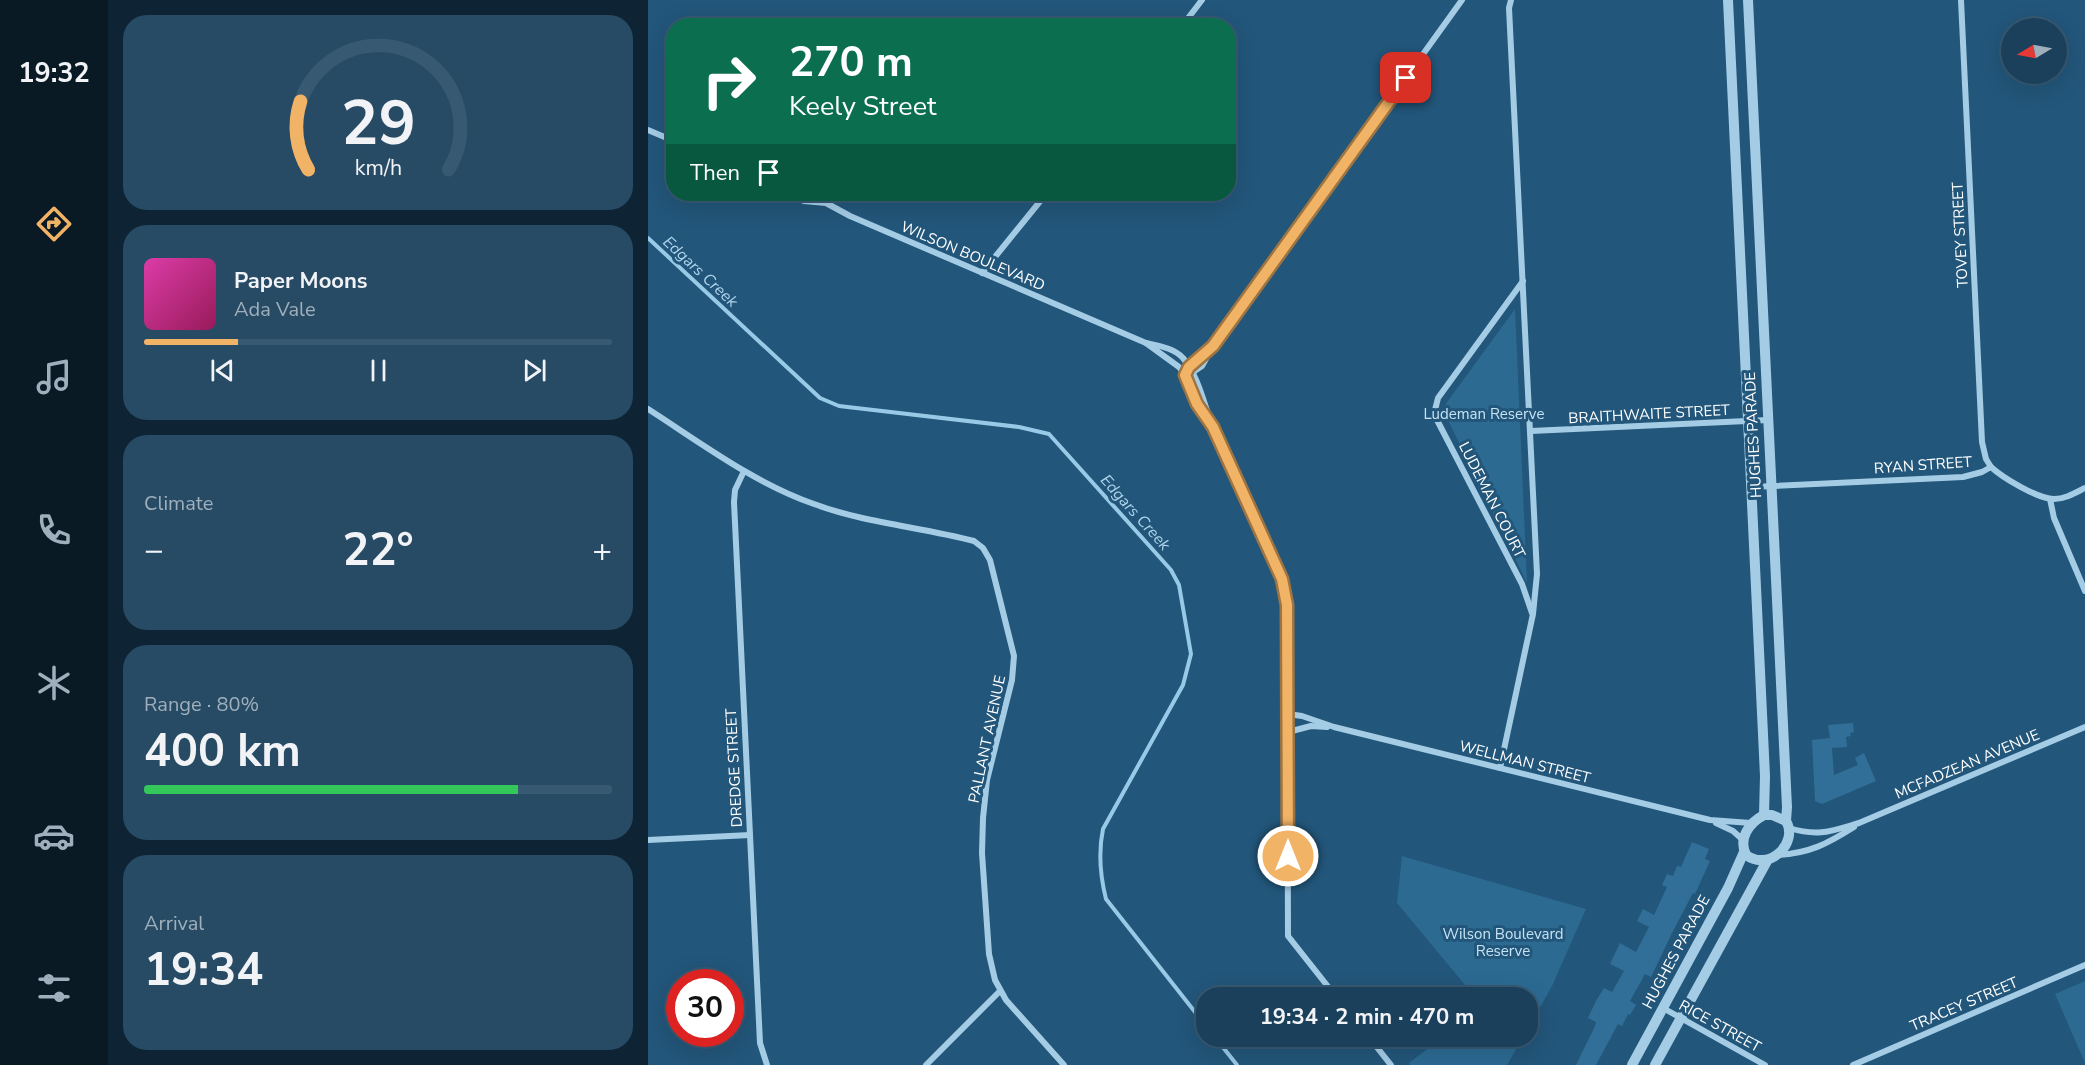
<!DOCTYPE html>
<meta charset="utf-8">
<style>
body{margin:0;font-family:"Nunito Sans",sans-serif;background:#274b65;color:#f1f3f6;height:100vh;display:flex;flex-direction:column;font-size:22px;white-space:nowrap}
*{box-sizing:border-box;margin:0}
p{font-size:20px;color:#9fafbb}
.icon{flex:none;width:33px;height:33px;fill:none;stroke:currentColor;stroke-width:2;stroke-linecap:round;stroke-linejoin:round}
.map{position:relative;flex:1;overflow:hidden}
.panel{display:flex;flex-direction:column;gap:15px;padding:15px;background:#0e2333;width:540px}
.panel>*{flex:none}
.hud{position:absolute;left:18px;top:18px;width:570px;height:183px;border-radius:24px;box-shadow:0 6px 24px #0002,0 0 0 2px #385972;background:#0b6e4f;color:#fff;overflow:hidden}
.needle{width:39px;rotate:260deg}
.buttons{position:absolute;left:1353px;top:18px;display:grid;gap:12px}
.buttons a{display:grid;place-items:center;width:66px;height:66px;border-radius:50%;background:#1a405c;box-shadow:0 6px 24px #0002,0 0 0 2px #385972;font-size:30px}
.speed{position:absolute;left:18px;top:969px;display:flex;gap:12px;font-size:30px;font-weight:700;text-align:center}
.speed>*{display:grid;place-content:center;width:78px;height:78px;border-radius:50%;background:#1a405c;box-shadow:0 6px 24px #0002,0 0 0 2px #385972;line-height:1}
.speed .limit{border:9px solid #d22;background:#fff;color:#111}
.pin{position:absolute;display:grid;place-items:center;width:51px;height:51px;color:#fff;margin:-26px;border-radius:12px;box-shadow:0 3px 9px #0006}
.me{position:absolute;width:66px;margin:-33px;rotate:0deg;stroke-linejoin:round;filter:drop-shadow(0 0 4px #0008)}
.turn{display:flex;align-items:center;gap:21px;height:126px;padding:0 24px;font-size:27px}
.turn .icon{width:78px;height:78px;stroke-width:2.5}
.turn b{display:block;font-size:42px;line-height:51px}
.then{display:flex;align-items:center;height:57px;padding:0 24px;background:#0003;gap:12px;font-size:22px}
.big{font-size:45px;font-weight:700;line-height:1.1}
.panel .widget{flex:1;display:flex;flex-direction:column;justify-content:center;gap:9px;min-width:0;padding:0 21px;border-radius:24px;background:#274b65}
.panel .dial{align-items:center;gap:0}
.dial svg{height:156px;overflow:visible;fill:none;stroke:#385972;stroke-width:7;stroke-linecap:round;text-anchor:middle}
.dial text{fill:#f1f3f6;stroke:none}
.song{display:flex;align-items:center;gap:18px}
.cover{width:72px;height:72px;border-radius:9px;background:linear-gradient(135deg,hsl(320 70% 55%),hsl(330 70% 35%))}
.played{height:6px;border-radius:3px;background:linear-gradient(90deg,#f1b366 20%,#385972 20%)}
.keys{display:flex;justify-content:space-around;direction:ltr}
.heat{display:flex;justify-content:space-between;align-items:center;font-size:33px;direction:ltr}
.charge{height:9px;border-radius:4px;background:linear-gradient(90deg,#34c759 80%,#385972 0)}
.trip{position:absolute;left:548px;top:987px;width:342px;height:60px;border-radius:24px;background:#1a405c;box-shadow:0 6px 24px #0002,0 0 0 2px #385972;font-weight:700;line-height:60px;text-align:center}
main{display:flex;flex:1;min-height:0}
.dock{display:flex;flex-direction:column;width:108px;justify-content:space-around;align-items:center;background:#0a1a25;color:#9fafbb}
.dock .icon{width:42px;height:42px}
.dock .current{color:#f1b366}
.dock b{font-size:27px;color:#f1f3f6}
.map>svg:first-child{display:block}
.green{fill:#2c6a92}
.lines{fill:none;stroke-linecap:round;stroke-linejoin:round}
.stream{stroke:#98c9e6;stroke-width:4}
.building{fill:#316f98}
.minor{stroke:#a4cce5;stroke-width:6}
.tertiary{stroke:#a4cce5;stroke-width:10}
.route-casing{stroke:#9d7442;stroke-width:15}
.route{stroke:#f1b366;stroke-width:10}
.labels{text-anchor:middle;stroke-width:6;stroke-linejoin:round;paint-order:stroke}
.street-label{font-size:15px;fill:#fff;stroke:#22567a}
.park-label{font-size:15px;fill:#c7e3f4;stroke:#22567a}
.water-label{font-size:16px;font-style:italic;fill:#afd5ed;stroke:#22567a}
</style>
<main>
<nav class="dock">
<b>19:32</b>
<svg class="icon current" aria-label="directions" viewBox="0 0 24 24"><path d="M12 3l9 9-9 9-9-9zM9 14v-3h6M13 9l2 2-2 2"/></svg>
<svg class="icon" aria-label="music" viewBox="0 0 24 24"><path d="M9 18V5l10-2v13"/><circle cx="6" cy="18" r="3"/><circle cx="16" cy="16" r="3"/></svg>
<svg class="icon" aria-label="phone" viewBox="0 0 24 24"><path d="M5 4h4l2 5-3 2q2 4 5 5l2-3 5 2v4C11 20 4 13 5 4z"/></svg>
<svg class="icon" aria-label="climate" viewBox="0 0 24 24"><path d="M12 3v18M4 7l16 10M4 17L20 7"/></svg>
<svg class="icon" aria-label="car" viewBox="0 0 24 24"><path d="M5 17H2v-5l4-1 3-4h7l3 4 3 1v5h-3M9 17h6M6 11h13"/><circle cx="7" cy="17" r="2"/><circle cx="17" cy="17" r="2"/></svg>
<svg class="icon" aria-label="filters" viewBox="0 0 24 24"><path d="M4 7h16M4 17h16"/><circle cx="9" cy="7" r="2"/><circle cx="15" cy="17" r="2"/></svg>
</nav>
<section class="panel">
<div class="widget dial"><svg viewBox="0 0 100 80">
<path d="M14 69A42 42 0 1 1 86 69"/>
<path d="M14 69A42 42 0 0 1 10 34" stroke="#f1b366"/>
<text x="50" y="56" font-size="32" font-weight="700">29</text>
<text x="50" y="72" font-size="11">km/h</text>
</svg></div>
<div class="widget">
<div class="song"><i class="cover"></i><div><b>Paper Moons</b><p>Ada Vale</p></div></div>
<div class="played"></div>
<div class="keys"><svg class="icon" aria-label="previous" viewBox="0 0 24 24"><path d="M18 5L8 12l10 7zM5 5v14"/></svg><svg class="icon" aria-label="pause" viewBox="0 0 24 24"><path d="M8 5v14M16 5v14"/></svg><svg class="icon" aria-label="next" viewBox="0 0 24 24"><path d="M6 5l10 7-10 7zM19 5v14"/></svg></div>
</div>
<div class="widget"><p>Climate</p>
<div class="heat"><a>−</a><b class="big">22°</b><a>+</a></div>
</div>
<div class="widget"><p>Range · 80%</p><b class="big">400 km</b><div class="charge"></div></div>
<div class="widget"><p>Arrival</p><b class="big">19:34</b></div>
</section>
<div class="map">
<svg width="1437" height="1065" viewBox="0 0 1437 1065">
<rect width="100%" height="100%" fill="#22567a"/>
<!-- green -->
<g class="green">
<path d="M 867,309 L 879,583 L 797,414 L 797,405 Z"/>
<path d="M 754,856 L 938,909 L 904,986 L 879,1030 L 879,998 L 827,997 L 749,903 Z"/>
<path d="M 1437,981 L 1437,1063 L 1407,994 Z"/>
<path d="M 795,1037 L 795,1036 L 875,1037 L 859,1065 L 763,1065 L 761,1063 Z"/>
</g>
<g class="lines">
<!-- stream -->
<g class="stream">
<path d="M 0,238 L 172,398 L 191,406 L 371,427 L 401,434 L 523,570 L 531,585 L 543,654 L 535,685 L 455,829 C 450,853 452,875 458,899 L 558,1026"/>
<path d="M 566,1036 L 589,1065"/>
</g>
</g>
<!-- building -->
<g class="building">
<path d="M 1205,723 L 1206,732 L 1202,733 L 1203,736 L 1198,737 L 1199,747 L 1184,748 L 1186,775 L 1210,765 L 1207,758 L 1216,753 L 1228,781 L 1174,804 L 1167,801 L 1164,740 L 1182,738 L 1180,725 Z"/>
<path d="M 1044,842 L 1061,849 L 1057,859 L 1062,861 L 1047,894 L 1045,893 L 1024,933 L 1003,977 L 997,974 L 982,1001 L 988,1005 L 982,1015 L 980,1014 L 974,1026 L 970,1024 L 948,1065 L 928,1065 L 947,1026 L 948,1022 L 940,1018 L 948,1001 L 956,988 L 964,992 L 976,971 L 962,964 L 972,943 L 988,952 L 1001,927 L 989,921 L 995,909 L 1006,915 L 1019,887 L 1014,885 L 1019,874 L 1025,876 L 1029,866 L 1033,867 Z"/>
</g>
<g class="lines">
<!-- minor -->
<g class="minor">
<path d="M 1313,0 L 1334,442 L 1338,459 L 1343,467"/>
<path d="M 534,26 L 554,0"/>
<path d="M 0,130 L 26,141"/>
<path d="M 143,194 L 156,201 L 178,203 L 202,216 L 498,343 L 531,367 L 537,375 L 549,404 L 559,419"/>
<path d="M 334,273 L 398,194"/>
<path d="M 875,281 L 790,398 L 787,410 L 789,420 L 874,584 L 884,613"/>
<path d="M 498,343 C 511,346 526,348 535,358 C 552,379 556,406 566,430 C 587,480 611,530 634,579 L 639,605 L 640,936 L 689,998"/>
<path d="M 539,370 L 562,348"/>
<path d="M 542,374 L 554,366 L 565,346 L 814,0"/>
<path d="M 0,409 C 53,443 106,483 166,504 C 217,523 273,527 326,541 L 335,548 L 342,560 L 366,656 L 364,680 L 339,780 L 335,818 L 334,853 L 341,954 L 347,980 L 358,1000 L 416,1065"/>
<path d="M 883,431 L 1120,420"/>
<path d="M 96,471 L 87,490 L 86,502 L 112,1043 L 119,1065"/>
<path d="M 1104,487 L 1315,477 L 1334,472 L 1343,467 C 1355,478 1390,499 1406,499 C 1417,499 1427,493 1437,488"/>
<path d="M 1402,499 L 1406,518 L 1437,591"/>
<path d="M 640,714 L 654,716 L 686,727 L 1062,820 L 1103,823"/>
<path d="M 640,732 L 663,726 L 679,727"/>
<path d="M 852,768 L 885,614 L 889,574 L 861,8 L 863,0"/>
<path d="M 1068,823 L 1085,831 L 1095,840"/>
<path d="M 1141,828 C 1171,837 1183,831 1211,823 L 1437,727"/>
<path d="M 0,840 L 102,835"/>
<path d="M 1130,855 C 1162,853 1179,844 1206,827"/>
<path d="M 1015,1008 L 1117,1065"/>
<path d="M 720,1036 L 743,1065"/>
<path d="M 278,1065 L 352,991"/>
<path d="M 1205,1065 L 1437,965"/>
</g>
<!-- tertiary -->
<g class="tertiary">
<path d="M 1080,0 L 1117,776 L 1116,815"/>
<path d="M 1100,0 L 1139,807 L 1138,821"/>
<path d="M 1116,815 L 1124,815 L 1138,821 C 1151,843 1121,872 1098,855 C 1090,838 1101,823 1116,815 Z"/>
<path d="M 984,1065 L 1080,888 L 1096,852"/>
<path d="M 1007,1065 L 1119,861"/>
</g>
</g>
<g class="lines">
<!-- route casing -->
<g class="route-casing">
<path id="route" d="M 640,856 L 639,605 L 634,579 L 565,427 L 549,404 L 537,375 L 541,367 L 565,346 L 758,78"/>
</g>
<!-- route -->
<use href="#route" class="route"/>
</g>
<g class="labels">
<!-- street labels -->
<g class="street-label">
<text transform="translate(1312 235) rotate(-93)" y="5">TOVEY STREET</text>
<text transform="translate(325 256) rotate(23)" y="5">WILSON BOULEVARD</text>
<text transform="translate(1001 414) rotate(-3)" y="5">BRAITHWAITE STREET</text>
<text transform="translate(1105 435) rotate(-93)" y="5">HUGHES PARADE</text>
<text transform="translate(1275 465) rotate(-4)" y="5">RYAN STREET</text>
<text transform="translate(844 500) rotate(63)" y="5">LUDEMAN COURT</text>
<text transform="translate(339 739) rotate(-78)" y="5">PALLANT AVENUE</text>
<text transform="translate(877 762) rotate(14)" y="5">WELLMAN STREET</text>
<text transform="translate(1319 764) rotate(-23)" y="5">MCFADZEAN AVENUE</text>
<text transform="translate(86 768) rotate(-93)" y="5">DREDGE STREET</text>
<text transform="translate(1028 952) rotate(-62)" y="5">HUGHES PARADE</text>
<text transform="translate(1316 1004) rotate(-23)" y="5">TRACEY STREET</text>
<text transform="translate(1072 1026) rotate(29)" y="5">RICE STREET</text>
</g>
<!-- park labels -->
<g class="park-label">
<text x="836" y="419">Ludeman Reserve</text>
<text x="855" y="939">Wilson Boulevard<tspan x="855" dy="17">Reserve</tspan></text>
</g>
<!-- water labels -->
<g class="water-label">
<text transform="translate(53 271) rotate(43)" y="6">Edgars Creek</text>
<text transform="translate(488 512) rotate(48)" y="6">Edgars Creek</text>
</g>
</g>
</svg>
<div class="buttons">
<a><svg class="needle" viewBox="-14 -14 28 28"><path d="M0-13l5 13h-10z" fill="#e53935"/><path d="M0 13l5-13h-10z" fill="#9fafbb"/></svg></a>
</div>
<div class="speed"><div class="limit">30</div></div>
<div class="pin" style="left:758px;top:78px;background:#d93025"><svg class="icon" aria-label="arrive" viewBox="0 0 24 24"><path d="M6 21V4h12l-3 4 3 4H6"/></svg></div>
<svg class="me" style="left:640px;top:856px" viewBox="-20 -20 40 40"><circle r="17" fill="#f1b366" stroke="#fff" stroke-width="3"/><path d="M0-11L8 9 0 5-8 9z" fill="#fff"/></svg>
<div class="trip">19:34 · 2 min · 470 m</div>
<div class="hud">
<div class="turn"><svg class="icon" aria-label="right" viewBox="0 0 24 24"><path d="M7 20v-9h11M14 6l5 5-5 5"/></svg><div><b>270 m</b>Keely Street</div></div>
<div class="then">Then<svg class="icon" aria-label="arrive" viewBox="0 0 24 24"><path d="M6 21V4h12l-3 4 3 4H6"/></svg></div>
</div>
</div>
</main>
